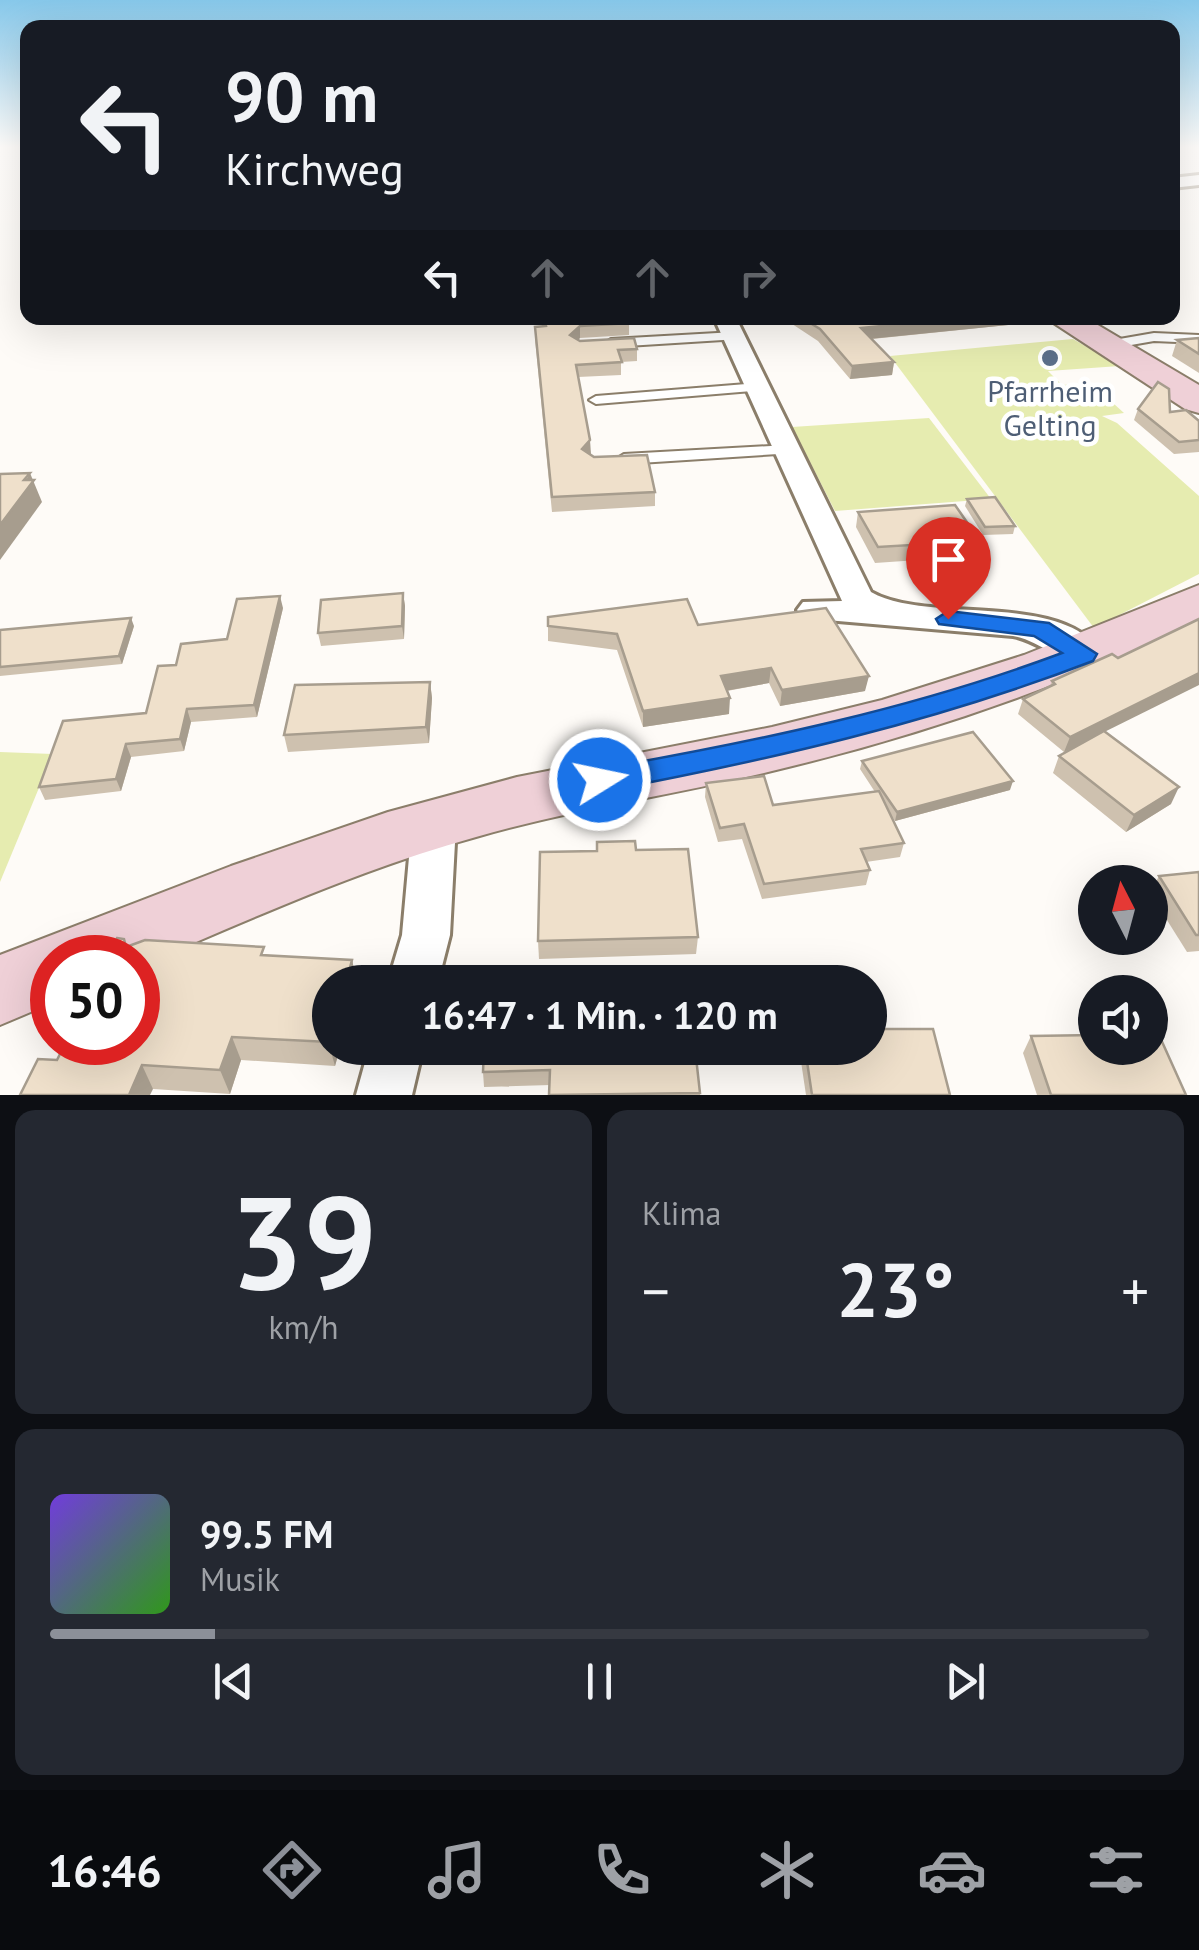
<!DOCTYPE html>
<html lang="de">
<meta charset="utf-8">
<style>
body{margin:0;font-family:"PT Sans",sans-serif;background:#242831;color:#f1f3f6;height:100vh;display:flex;flex-direction:column;font-size:38px;white-space:nowrap}
*{box-sizing:border-box;margin:0}
p{font-size:32px;color:#9ea1a6}
.icon{flex:none;width:55px;height:55px;fill:none;stroke:currentColor;stroke-width:2;stroke-linecap:round;stroke-linejoin:round}
.map{position:relative;height:1095px;overflow:hidden}
.panel{display:flex;flex-direction:column;gap:15px;padding:15px;background:#0d0f14;flex:1}
.panel>*{flex:none}
.top-card{position:absolute;left:20px;top:20px;width:1160px;height:305px;border-radius:20px;box-shadow:0 10px 40px #0002;background:#171b24;color:#f1f3f6;overflow:hidden}
.needle{width:65px;rotate:354deg}
.buttons{position:absolute;left:1078px;top:865px;display:grid;gap:20px}
.buttons a{display:grid;place-items:center;width:90px;height:90px;border-radius:50%;background:#171b24;box-shadow:0 10px 40px #0002;font-size:50px}
.speed{position:absolute;left:30px;top:935px;display:flex;gap:20px;font-size:50px;font-weight:700;text-align:center}
.speed>*{display:grid;place-content:center;width:130px;height:130px;border-radius:50%;background:#171b24;box-shadow:0 10px 40px #0002;line-height:1}
.speed .limit{border:15px solid #d22;background:#fff;color:#111}
.pin{position:absolute;display:grid;place-items:center;width:85px;height:85px;color:#fff;margin:-102px -42px;border-radius:50% 50% 50% 0;rotate:-45deg;box-shadow:0 0 10px #0007}
.pin .icon{rotate:45deg}
.me{position:absolute;width:110px;margin:-55px;rotate:80deg;stroke-linejoin:round;filter:drop-shadow(0 0 8px #0008)}
.turn{display:flex;align-items:center;gap:35px;height:210px;padding:0 40px;font-size:45px}
.turn .icon{width:130px;height:130px;stroke-width:2.5}
.turn b{display:block;font-size:70px;line-height:85px}
.lanes{display:flex;align-items:center;height:95px;padding:0 40px;background:#0003;justify-content:center;gap:50px;direction:ltr}
.lanes .off{opacity:.35}
.big{font-size:75px;font-weight:600;line-height:1.1}
.panel .tile{flex:1;display:flex;flex-direction:column;justify-content:center;gap:15px;min-width:0;padding:0 35px;border-radius:20px;background:#242831}
.panel .dial{align-items:center;gap:0}
.dial b{font-size:130px;line-height:1}
.song{display:flex;align-items:center;gap:30px}
.cover{width:120px;height:120px;border-radius:15px;background:linear-gradient(135deg,hsl(260 70% 55%),hsl(110 70% 35%))}
.played{height:10px;border-radius:5px;background:linear-gradient(90deg,#8c9099 15%,#363941 15%)}
.keys{display:flex;justify-content:space-around;direction:ltr}
.heat{display:flex;justify-content:space-between;align-items:center;font-size:55px;direction:ltr}
.panel .tiles{flex:1;display:grid;gap:15px;grid-template-columns:1fr 1fr}
.tile:last-child{grid-column:span 2}
.trip{position:absolute;left:312px;top:965px;width:575px;height:100px;border-radius:50px;background:#171b24;box-shadow:0 10px 40px #0002;font-weight:600;line-height:100px;text-align:center}
.tabs{display:flex;height:160px;justify-content:space-around;align-items:center;background:#090b0e;color:#9ea1a6}
.tabs .icon{width:70px;height:70px}
.tabs .on{color:#8c9099}
.tabs b{font-size:45px;color:#f1f3f6}
.map>svg:first-child{display:block}
.green{fill:#e6ecb0}
.lines{fill:none;stroke-linecap:round;stroke-linejoin:round}
.lane-casing{stroke:#8b7e6a;stroke-width:4}
.street-casing{stroke:#8b7e6a;stroke-width:6}
.secondary-casing{stroke:#8b7e6a;stroke-width:4}
.lane{fill:#fff;fill-rule:evenodd}
.street{fill:#fff;fill-rule:evenodd}
.secondary{fill:#efd0d7;fill-rule:evenodd}
.wall{fill:#cec1af}
.shaded-wall{fill:#a79d8e}
.building{fill:#efe0cb;stroke:#a79d8e;stroke-width:2.5}
.route{fill:#1a73e8;stroke:#114b97;stroke-width:2.5}
.service-dot{fill:#5c6f8a;stroke:#fff;stroke-width:4}
.labels{text-anchor:middle;stroke-width:9;stroke-linejoin:round;paint-order:stroke}
.far-service-label{font-size:30px;fill:#4e5e75;stroke:#fff}
</style>
<div class="map">
<svg width="1199" height="1095" viewBox="0 0 1199 1095">
<rect width="100%" height="100%" fill="#fefbf7"/>
<!-- green -->
<g class="green">
<path d="M 1073,339 L 1120,366 L 1048,371 L 1062,385 L 1091,383 L 1124,413 L 1102,416 L 1117,423 L 1199,496 L 1199,574 L 1094,628 L 890,356 Z"/>
<path d="M 929,418 L 991,499 L 835,511 L 792,427 Z"/>
<path d="M 0,752 L 53,754 L 0,882 Z"/>
</g>
<g class="lines">
<!-- lane casing -->
<g class="lane-casing">
<g id="lane">
<path d="M 735,332 L 739,333 L 739,339 L 611,347 L 605,343 L 611,339 Z"/>
<path d="M 1154,333 L 1199,335 L 1199,343 L 1154,341 L 1108,349 L 1102,345 L 1108,341 Z"/>
<path d="M 759,383 L 766,387 L 764,390 L 596,404 L 589,400 L 596,396 Z"/>
<path d="M 789,445 L 797,450 L 794,453 L 624,464 L 616,459 L 624,454 Z"/>
</g>
</g>
<!-- street casing -->
<g class="street-casing">
<g id="street">
<path d="M 1199,175 L 1199,185 L 1172,188 L 1172,178 Z"/>
<path d="M 714,318 L 736,318 L 871,592 C 929,625 1063,590 1102,654 L 1097,663 C 1067,671 1043,641 1013,636 L 803,618 L 797,610 L 803,602 L 842,601 Z"/>
<path d="M 434,806 L 450,812 L 456,824 L 450,935 L 438,982 L 388,982 L 402,935 L 412,824 L 418,812 Z"/>
<path d="M 369,1048 L 423,1048 L 412,1095 L 356,1095 Z"/>
</g>
</g>
<!-- secondary casing -->
<g class="secondary-casing">
<g id="secondary">
<path d="M 1046,318 L 1086,318 L 1199,385 L 1199,413 L 1185,409 Z"/>
<path d="M 1199,585 L 1199,621 C 1063,687 919,736 772,771 C 673,795 573,809 476,837 C 360,869 248,920 138,967 L 138,958 L 52,958 L 52,1003 L 0,1025 L 0,955 L 231,866 L 388,812 L 517,777 L 772,727 L 882,700 L 1024,655 Z"/>
</g>
</g>
<!-- lane -->
<use href="#lane" class="lane"/>
<!-- street -->
<use href="#street" class="street"/>
<!-- secondary -->
<use href="#secondary" class="secondary"/>
</g>
<!-- wall -->
<g class="wall">
<path d="M 543,318 L 627,318 L 629,323 L 629,335 L 580,338 L 578,340 L 637,349 L 637,361 L 621,362 L 621,375 L 578,377 L 590,454 L 655,492 L 655,506 L 552,512 L 535,339 L 544,327 Z"/>
<path d="M 783,318 L 1028,318 L 1027,323 L 872,339 L 894,362 L 892,375 L 850,379 L 818,341 Z"/>
<path d="M 1199,338 L 1199,373 L 1172,356 L 1177,340 Z"/>
<path d="M 1138,409 L 1199,421 L 1199,452 L 1174,454 L 1134,420 Z"/>
<path d="M 967,499 L 1015,526 L 1013,534 L 983,535 L 965,506 Z"/>
<path d="M 858,512 L 980,541 L 976,556 L 875,563 L 856,527 Z"/>
<path d="M 403,593 L 405,606 L 404,639 L 321,646 L 318,633 Z"/>
<path d="M 283,608 L 257,717 L 191,722 L 184,751 L 131,757 L 121,791 L 45,800 L 39,787 L 146,713 L 227,639 Z"/>
<path d="M 548,617 L 698,625 L 865,691 L 780,706 L 769,683 L 727,691 L 729,714 L 643,727 L 617,650 L 548,641 Z"/>
<path d="M 134,626 L 122,664 L 0,676 L 0,630 Z"/>
<path d="M 1052,681 L 1105,732 L 1171,804 L 1126,832 L 1053,773 L 1059,756 L 1085,742 L 1064,752 L 1018,714 L 1023,699 L 1050,686 Z"/>
<path d="M 430,682 L 432,698 L 429,743 L 288,752 L 284,735 Z"/>
<path d="M 862,761 L 1010,790 L 895,821 L 888,811 L 904,843 L 900,857 L 866,862 L 870,870 L 866,885 L 762,899 L 742,839 L 718,842 L 705,797 L 706,783 L 773,805 L 875,792 L 860,769 Z"/>
<path d="M 636,850 L 698,937 L 696,954 L 539,959 L 538,941 Z"/>
<path d="M 1199,872 L 1199,951 L 1187,952 L 1150,893 L 1159,876 Z"/>
<path d="M 127,946 L 352,960 L 357,982 L 330,982 L 330,1048 L 340,1048 L 335,1066 L 241,1060 L 230,1094 L 153,1089 L 57,1060 Z"/>
<path d="M 1031,1036 L 1186,1095 L 1037,1095 L 1023,1053 Z"/>
<path d="M 484,1048 L 700,1093 L 700,1095 L 549,1095 L 550,1085 L 484,1087 L 483,1072 Z"/>
<path d="M 799,1048 L 870,1048 L 950,1095 L 806,1095 Z"/>
</g>
<!-- shaded-wall -->
<g class="shaded-wall">
<path d="M 964,318 L 1028,318 L 1027,323 L 859,340 L 861,328 Z"/>
<path d="M 580,326 L 580,338 L 570,347 L 570,335 Z"/>
<path d="M 894,362 L 892,375 L 850,379 L 852,366 Z"/>
<path d="M 590,440 L 591,454 L 582,462 L 582,449 Z"/>
<path d="M 30,473 L 42,502 L 0,560 L 0,525 Z"/>
<path d="M 403,593 L 405,606 L 404,639 L 402,626 Z"/>
<path d="M 280,596 L 283,608 L 257,717 L 254,705 Z"/>
<path d="M 131,618 L 134,626 L 122,664 L 119,656 Z"/>
<path d="M 771,668 L 769,683 L 719,692 L 721,676 Z"/>
<path d="M 1199,673 L 1199,685 L 1064,752 L 1070,737 Z"/>
<path d="M 869,676 L 865,691 L 780,706 L 782,690 Z"/>
<path d="M 430,682 L 432,698 L 429,743 L 426,727 Z"/>
<path d="M 730,698 L 729,714 L 643,727 L 643,711 Z"/>
<path d="M 187,709 L 191,722 L 184,751 L 180,739 Z"/>
<path d="M 126,744 L 131,757 L 121,791 L 116,779 Z"/>
<path d="M 1013,781 L 1010,790 L 895,821 L 897,812 Z"/>
<path d="M 1179,787 L 1171,804 L 1126,832 L 1134,815 Z"/>
<path d="M 352,960 L 357,982 L 346,982 Z"/>
<path d="M 232,1037 L 241,1060 L 230,1094 L 220,1070 Z"/>
<path d="M 330,1048 L 340,1048 L 335,1066 Z"/>
<path d="M 142,1065 L 153,1089 L 150,1095 L 129,1095 Z"/>
</g>
<!-- building -->
<g class="building">
<path d="M 544,318 L 627,318 L 629,323 L 580,326 L 570,335 L 580,341 L 634,338 L 637,349 L 618,350 L 622,362 L 576,365 L 590,440 L 582,449 L 594,457 L 647,455 L 655,492 L 552,497 L 535,327 L 546,326 Z"/>
<path d="M 802,318 L 964,318 L 861,328 L 894,362 L 852,366 L 820,329 Z"/>
<path d="M 1199,338 L 1199,354 L 1177,340 Z"/>
<path d="M 1158,382 L 1169,389 L 1170,412 L 1186,410 L 1199,421 L 1199,440 L 1179,442 L 1138,409 Z"/>
<path d="M 30,473 L 24,480 L 34,480 L 0,525 L 0,474 Z"/>
<path d="M 995,497 L 1015,526 L 985,527 L 967,499 Z"/>
<path d="M 955,505 L 980,541 L 878,547 L 858,512 Z"/>
<path d="M 403,593 L 402,626 L 318,633 L 321,600 Z"/>
<path d="M 280,596 L 254,705 L 187,709 L 180,739 L 126,744 L 116,779 L 39,787 L 63,721 L 146,713 L 158,666 L 176,665 L 181,644 L 227,639 L 237,599 Z"/>
<path d="M 687,599 L 698,625 L 826,608 L 869,676 L 782,690 L 771,668 L 721,676 L 730,698 L 643,711 L 617,634 L 548,626 L 548,617 Z"/>
<path d="M 131,618 L 119,656 L 0,667 L 0,630 Z"/>
<path d="M 1199,619 L 1199,673 L 1070,737 L 1023,699 L 1055,684 L 1052,681 L 1112,654 L 1118,658 Z"/>
<path d="M 430,682 L 426,727 L 284,735 L 295,685 Z"/>
<path d="M 1104,731 L 1179,787 L 1134,815 L 1059,756 Z"/>
<path d="M 973,732 L 1013,781 L 897,812 L 862,761 Z"/>
<path d="M 764,776 L 773,805 L 879,791 L 904,843 L 861,849 L 870,870 L 764,884 L 744,824 L 720,828 L 706,783 Z"/>
<path d="M 635,841 L 636,850 L 688,849 L 698,937 L 538,941 L 540,852 L 597,851 L 597,842 Z"/>
<path d="M 1199,872 L 1199,935 L 1196,935 L 1159,876 Z"/>
<path d="M 117,938 L 124,939 L 126,947 L 145,940 L 264,947 L 261,955 L 352,960 L 346,982 L 330,982 L 329,1042 L 232,1037 L 220,1070 L 142,1065 L 129,1095 L 20,1095 L 38,1059 L 57,1060 L 66,1042 L 138,1042 L 138,958 L 108,958 Z"/>
<path d="M 523,980 L 523,982 L 488,982 L 488,981 Z"/>
<path d="M 870,1029 L 933,1029 L 950,1095 L 812,1095 L 805,1048 L 870,1048 Z"/>
<path d="M 1095,1035 L 1095,1048 L 1150,1048 L 1150,1035 L 1159,1035 L 1186,1095 L 1051,1095 L 1031,1036 Z"/>
<path d="M 484,1048 L 695,1048 L 700,1093 L 549,1095 L 550,1070 L 483,1072 Z"/>
</g>
<!-- sky -->
<linearGradient id="sky" x2="0" y2="1"><stop stop-color="#87c8ea"/><stop offset="0.49" stop-color="#fffdfb"/><stop offset="1" stop-color="#fffdfb" stop-opacity="0"/></linearGradient>
<rect width="1199" height="300" fill="url(#sky)"/>
<!-- route -->
<path class="route" d="M 948,611 L 1049,623 L 1097,654 L 1093,661 C 932,723 769,760 600,792 L 590,788 L 585,780 L 590,772 L 600,769 C 758,741 912,709 1062,653 L 1034,636 L 939,624 L 936,619 Z"/>
<!-- markers -->
<circle class="service-dot" cx="1050" cy="358" r="10"/>
<g class="labels">
<!-- far-service labels -->
<g class="far-service-label">
<text x="1050" y="402">Pfarrheim<tspan x="1050" dy="34">Gelting</tspan></text>
</g>
</g>
</svg>
<div class="buttons">
<a><svg class="needle" viewBox="-14 -14 28 28"><path d="M0-13l5 13h-10z" fill="#e53935"/><path d="M0 13l5-13h-10z" fill="#9ea1a6"/></svg></a>
<a><svg class="icon" aria-label="sound" viewBox="0 0 24 24"><path d="M4 9h4l5-4v14l-5-4H4zM17 9q2 3 0 6"/></svg></a>
</div>
<div class="speed"><div class="limit">50</div></div>
<div class="pin" style="left:948px;top:619px;background:#d93025"><svg class="icon" aria-label="arrive" viewBox="0 0 24 24"><path d="M6 21V4h12l-3 4 3 4H6"/></svg></div>
<svg class="me" style="left:600px;top:780px" viewBox="-20 -20 40 40"><circle r="17" fill="#1a73e8" stroke="#fff" stroke-width="3"/><path d="M0-11L8 9 0 5-8 9z" fill="#fff"/></svg>
<div class="trip">16:47 · 1 Min. · 120 m</div>
<div class="top-card">
<div class="turn"><svg class="icon" aria-label="left" viewBox="0 0 24 24"><path d="M17 20v-9H6M10 6l-5 5 5 5"/></svg><div><b>90 m</b>Kirchweg</div></div>
<div class="lanes"><svg class="icon" aria-label="left" viewBox="0 0 24 24"><path d="M17 20v-9H6M10 6l-5 5 5 5"/></svg><svg class="icon off" aria-label="ahead" viewBox="0 0 24 24"><path d="M12 20V5M6 11l6-6 6 6"/></svg><svg class="icon off" aria-label="ahead" viewBox="0 0 24 24"><path d="M12 20V5M6 11l6-6 6 6"/></svg><svg class="icon off" aria-label="right" viewBox="0 0 24 24"><path d="M7 20v-9h11M14 6l5 5-5 5"/></svg></div>
</div>
</div>
<section class="panel">
<div class="tiles">
<div class="tile dial"><b>39</b><p>km/h</p></div>
<div class="tile"><p>Klima</p>
<div class="heat"><a>−</a><b class="big">23°</b><a>+</a></div>
</div>
<div class="tile">
<div class="song"><i class="cover"></i><div><b>99.5 FM</b><p>Musik</p></div></div>
<div class="played"></div>
<div class="keys"><svg class="icon" aria-label="previous" viewBox="0 0 24 24"><path d="M18 5L8 12l10 7zM5 5v14"/></svg><svg class="icon" aria-label="pause" viewBox="0 0 24 24"><path d="M8 5v14M16 5v14"/></svg><svg class="icon" aria-label="next" viewBox="0 0 24 24"><path d="M6 5l10 7-10 7zM19 5v14"/></svg></div>
</div>
</div>
</section>
<nav class="tabs">
<b>16:46</b>
<svg class="icon on" aria-label="directions" viewBox="0 0 24 24"><path d="M12 3l9 9-9 9-9-9zM9 14v-3h6M13 9l2 2-2 2"/></svg>
<svg class="icon" aria-label="music" viewBox="0 0 24 24"><path d="M9 18V5l10-2v13"/><circle cx="6" cy="18" r="3"/><circle cx="16" cy="16" r="3"/></svg>
<svg class="icon" aria-label="phone" viewBox="0 0 24 24"><path d="M5 4h4l2 5-3 2q2 4 5 5l2-3 5 2v4C11 20 4 13 5 4z"/></svg>
<svg class="icon" aria-label="climate" viewBox="0 0 24 24"><path d="M12 3v18M4 7l16 10M4 17L20 7"/></svg>
<svg class="icon" aria-label="car" viewBox="0 0 24 24"><path d="M5 17H2v-5l4-1 3-4h7l3 4 3 1v5h-3M9 17h6M6 11h13"/><circle cx="7" cy="17" r="2"/><circle cx="17" cy="17" r="2"/></svg>
<svg class="icon" aria-label="filters" viewBox="0 0 24 24"><path d="M4 7h16M4 17h16"/><circle cx="9" cy="7" r="2"/><circle cx="15" cy="17" r="2"/></svg>
</nav>
